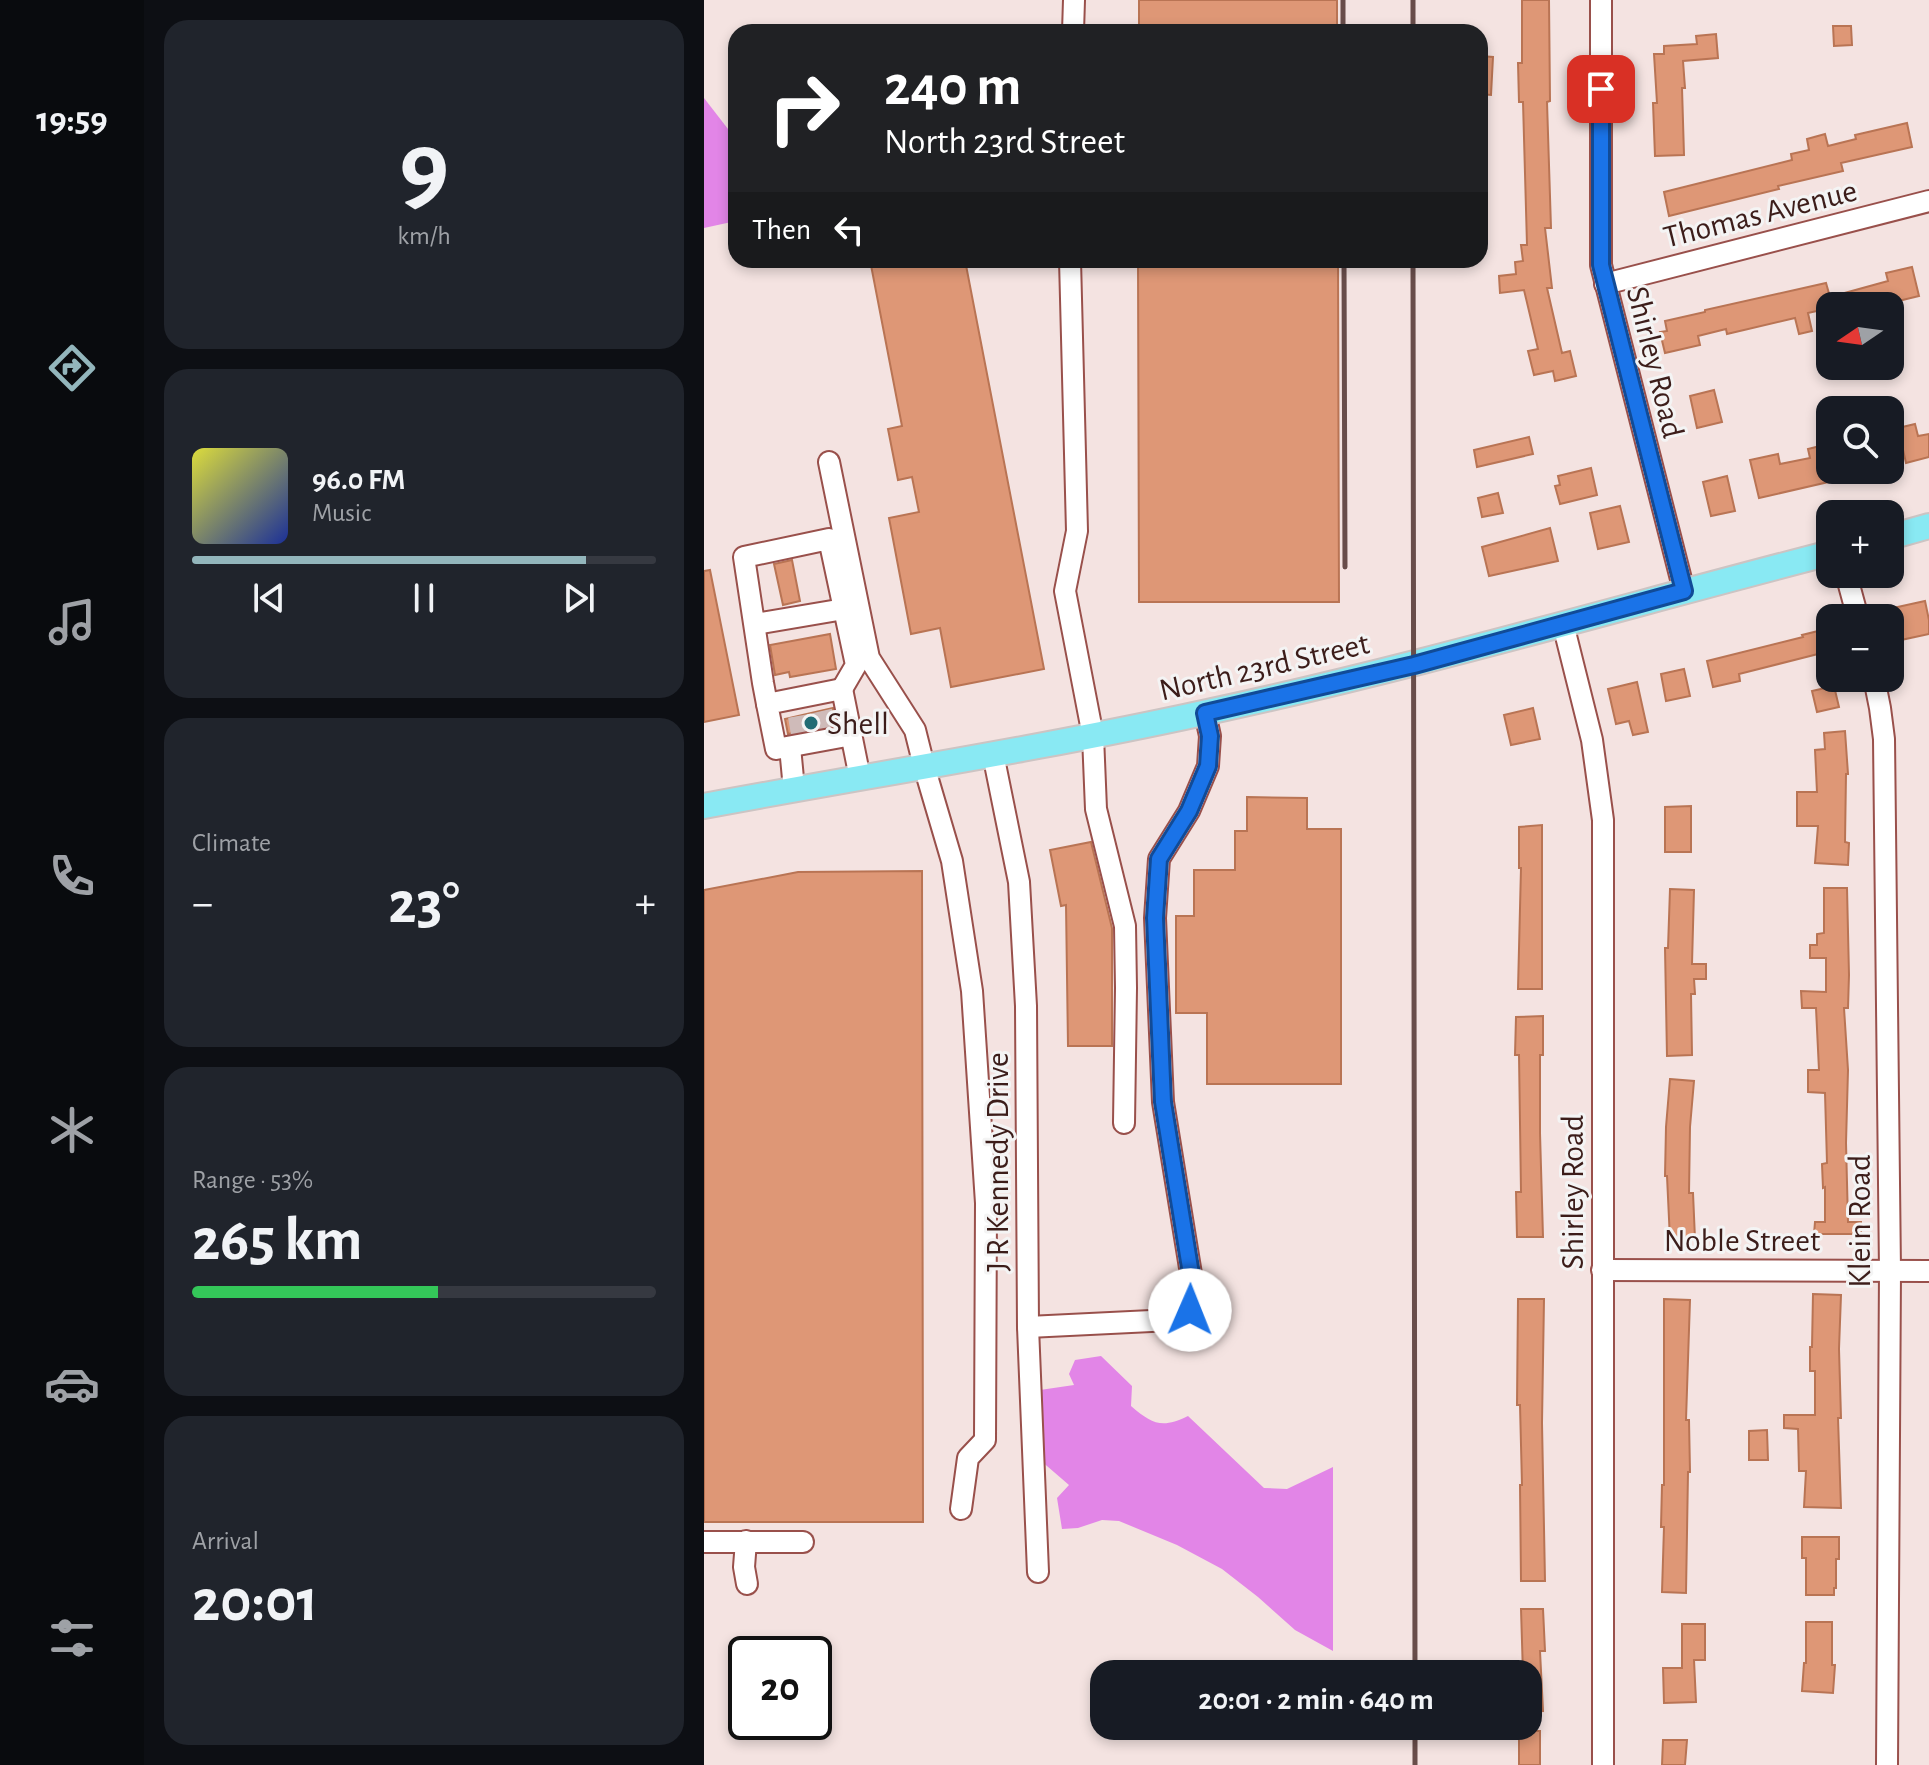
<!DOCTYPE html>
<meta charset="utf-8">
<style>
body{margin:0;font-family:"Alegreya Sans",sans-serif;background:#20242c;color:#f1f3f6;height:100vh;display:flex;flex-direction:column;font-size:30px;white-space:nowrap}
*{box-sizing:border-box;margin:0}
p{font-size:26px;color:#9ea1a6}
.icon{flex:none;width:44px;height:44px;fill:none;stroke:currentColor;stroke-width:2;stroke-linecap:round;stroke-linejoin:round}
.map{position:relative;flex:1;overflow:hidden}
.panel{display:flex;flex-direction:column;gap:20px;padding:20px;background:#0d0f14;width:560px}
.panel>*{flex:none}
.hud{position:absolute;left:24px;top:24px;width:760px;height:244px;border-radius:24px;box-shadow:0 4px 12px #0003;background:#202124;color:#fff;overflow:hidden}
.needle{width:52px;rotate:257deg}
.fabs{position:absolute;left:1112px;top:292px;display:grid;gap:16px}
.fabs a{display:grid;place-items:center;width:88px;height:88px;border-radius:16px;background:#171b24;box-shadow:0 4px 12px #0003;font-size:40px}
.speed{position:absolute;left:24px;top:1636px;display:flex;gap:16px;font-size:40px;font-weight:700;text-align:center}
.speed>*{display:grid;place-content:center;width:104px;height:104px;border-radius:50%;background:#171b24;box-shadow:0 4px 12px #0003;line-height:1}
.speed .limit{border:4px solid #111;border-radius:12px;background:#fff;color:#111}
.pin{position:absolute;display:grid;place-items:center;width:68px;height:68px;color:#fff;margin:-34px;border-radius:16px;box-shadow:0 4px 12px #0006}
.me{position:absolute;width:88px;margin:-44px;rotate:1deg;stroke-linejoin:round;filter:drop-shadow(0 0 6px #0008)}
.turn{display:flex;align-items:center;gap:28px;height:168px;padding:0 24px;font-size:36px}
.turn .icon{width:104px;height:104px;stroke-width:2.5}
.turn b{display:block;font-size:56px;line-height:68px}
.then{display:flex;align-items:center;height:76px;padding:0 24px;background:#0003;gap:16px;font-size:30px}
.big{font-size:60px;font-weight:700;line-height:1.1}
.panel .widget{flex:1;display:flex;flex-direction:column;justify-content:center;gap:12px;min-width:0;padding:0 28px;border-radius:24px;background:#20242c}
.panel .dial{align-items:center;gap:0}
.dial b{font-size:104px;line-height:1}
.song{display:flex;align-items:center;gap:24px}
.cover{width:96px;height:96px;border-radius:12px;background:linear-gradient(135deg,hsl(60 70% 55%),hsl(230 70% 35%))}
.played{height:8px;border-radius:4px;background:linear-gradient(90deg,#93b6bc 85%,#363941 85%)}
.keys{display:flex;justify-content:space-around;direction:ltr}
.heat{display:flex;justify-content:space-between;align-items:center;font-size:44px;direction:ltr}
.charge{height:12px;border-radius:6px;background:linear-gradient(90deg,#34c759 53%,#363941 0)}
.trip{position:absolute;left:386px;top:1660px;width:452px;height:80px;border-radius:24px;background:#171b24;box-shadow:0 4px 12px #0003;font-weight:700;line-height:80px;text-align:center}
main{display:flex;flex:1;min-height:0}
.tabs{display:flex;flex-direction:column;width:144px;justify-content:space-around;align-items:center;background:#090b0e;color:#9ea1a6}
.tabs .icon{width:56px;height:56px}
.tabs .current{color:#93b6bc}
.tabs b{font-size:36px;color:#f1f3f6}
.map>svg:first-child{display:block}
.forest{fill:#e285e7}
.building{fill:#de9776;stroke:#b97454;stroke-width:2}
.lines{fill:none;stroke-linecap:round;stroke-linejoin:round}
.minor-tunnel{stroke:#cfbbb9;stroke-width:20;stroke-dasharray:20 10;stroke-linecap:butt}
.minor-casing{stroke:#99504b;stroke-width:24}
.major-casing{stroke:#ccc4c3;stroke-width:28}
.minor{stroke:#fff;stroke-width:20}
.major{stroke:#89e9f3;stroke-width:24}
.rail{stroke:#694d4a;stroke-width:5}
.route-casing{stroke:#114b97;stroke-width:20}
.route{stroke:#1a73e8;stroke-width:14}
.poi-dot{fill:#216c74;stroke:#f4f4f4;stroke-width:3}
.labels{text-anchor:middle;stroke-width:6;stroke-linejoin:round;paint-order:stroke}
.street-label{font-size:32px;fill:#3c1d1a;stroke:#f4f4f4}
.poi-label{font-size:32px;fill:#3c1d1a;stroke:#f4f4f4;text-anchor:start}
</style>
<main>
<nav class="tabs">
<b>19:59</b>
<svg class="icon current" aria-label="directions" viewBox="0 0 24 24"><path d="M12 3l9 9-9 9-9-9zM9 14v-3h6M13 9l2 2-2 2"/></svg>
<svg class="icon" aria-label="music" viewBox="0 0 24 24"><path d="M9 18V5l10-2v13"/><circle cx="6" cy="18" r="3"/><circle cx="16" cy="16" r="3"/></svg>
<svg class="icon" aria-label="phone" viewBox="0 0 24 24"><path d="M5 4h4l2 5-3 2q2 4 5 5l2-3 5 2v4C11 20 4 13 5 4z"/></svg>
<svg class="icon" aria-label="climate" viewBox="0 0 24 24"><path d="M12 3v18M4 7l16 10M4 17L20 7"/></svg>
<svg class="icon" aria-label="car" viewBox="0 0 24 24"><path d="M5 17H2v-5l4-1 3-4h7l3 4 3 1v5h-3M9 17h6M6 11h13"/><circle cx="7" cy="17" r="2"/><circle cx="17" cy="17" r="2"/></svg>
<svg class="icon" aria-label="filters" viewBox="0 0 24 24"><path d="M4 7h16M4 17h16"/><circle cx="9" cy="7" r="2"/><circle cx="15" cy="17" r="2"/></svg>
</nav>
<section class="panel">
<div class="widget dial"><b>9</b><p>km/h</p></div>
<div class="widget">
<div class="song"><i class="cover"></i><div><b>96.0 FM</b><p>Music</p></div></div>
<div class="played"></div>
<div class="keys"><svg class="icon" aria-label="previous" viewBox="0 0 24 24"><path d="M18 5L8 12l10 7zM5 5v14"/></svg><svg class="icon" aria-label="pause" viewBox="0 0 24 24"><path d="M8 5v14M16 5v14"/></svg><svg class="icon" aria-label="next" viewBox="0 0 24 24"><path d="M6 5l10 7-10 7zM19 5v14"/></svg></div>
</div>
<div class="widget"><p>Climate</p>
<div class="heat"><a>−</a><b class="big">23°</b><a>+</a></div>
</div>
<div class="widget"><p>Range · 53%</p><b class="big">265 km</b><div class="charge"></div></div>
<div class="widget"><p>Arrival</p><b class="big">20:01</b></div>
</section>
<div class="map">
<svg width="1225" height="1765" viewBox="0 0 1225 1765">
<rect width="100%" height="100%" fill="#f4e3e1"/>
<!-- forest -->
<g class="forest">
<path d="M 0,98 L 24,129 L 32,177 L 32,221 L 0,228 Z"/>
<path d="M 397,1356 L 428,1386 L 427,1406 C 448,1424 458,1429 484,1416 L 560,1488 L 583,1489 L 629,1467 L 629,1651 L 591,1630 L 554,1597 L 518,1569 L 473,1545 L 415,1521 L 398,1520 L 374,1528 L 358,1529 L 353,1498 L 365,1485 L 336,1460 L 336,1390 L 370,1385 L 365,1374 L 371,1360 Z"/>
</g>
<!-- building -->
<g class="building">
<rect x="435" y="0" width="198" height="32"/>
<path d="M 818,0 L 845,0 L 846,101 L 843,102 L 847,228 L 841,228 L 848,288 L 843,288 L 858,353 L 866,351 L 872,376 L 851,381 L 849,371 L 830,375 L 824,351 L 834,349 L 820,290 L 796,293 L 795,276 L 812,274 L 811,262 L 819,261 L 817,245 L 823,245 L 819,102 L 815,102 L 814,63 L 818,63 Z"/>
<path d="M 1129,26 L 1147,26 L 1148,45 L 1130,46 Z"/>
<path d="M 1012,34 L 1014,58 L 979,61 L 981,88 L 978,88 L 980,155 L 951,156 L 949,103 L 953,103 L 950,54 L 960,54 L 960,46 L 993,44 L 992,36 Z"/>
<path d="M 776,56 L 789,57 L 787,95 L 776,94 Z"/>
<path d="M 1203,123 L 1208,147 L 1137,163 L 1139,171 L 1074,186 L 1075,189 L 965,216 L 960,192 L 1088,160 L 1087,154 L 1105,150 L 1103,139 L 1121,134 L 1124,146 L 1152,139 L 1151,135 Z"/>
<path d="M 166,260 L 261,260 L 340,669 L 247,687 L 236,628 L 207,634 L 185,518 L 215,512 L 208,477 L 194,480 L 184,429 L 198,426 Z"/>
<path d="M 434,260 L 634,260 L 635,602 L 435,602 Z"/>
<path d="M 1208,267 L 1215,296 L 1174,306 L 1126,306 L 1126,308 L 1104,313 L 1108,331 L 1095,334 L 1091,318 L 1023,334 L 1022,329 L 994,336 L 996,345 L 961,353 L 956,332 L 963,331 L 961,321 L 1001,312 L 1001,310 L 1122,283 L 1126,297 L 1184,281 L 1182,273 Z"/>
<path d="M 1010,390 L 1018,422 L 993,428 L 986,396 Z"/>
<path d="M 1211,424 L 1214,436 L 1225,434 L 1225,457 L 1202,463 L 1194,428 Z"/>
<path d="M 825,437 L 829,454 L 773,467 L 770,450 Z"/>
<path d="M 1124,444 L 1126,454 L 1126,470 L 1154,470 L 1155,475 L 1055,498 L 1046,460 L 1074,454 L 1076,464 L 1106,458 L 1104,449 Z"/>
<path d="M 887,468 L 893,495 L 856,504 L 851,486 L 856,485 L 854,476 Z"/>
<path d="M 1023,476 L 1031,511 L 1007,516 L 999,482 Z"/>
<path d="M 794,493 L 799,513 L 778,517 L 774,498 Z"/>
<path d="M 916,506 L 925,542 L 894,549 L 886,513 Z"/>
<path d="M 846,528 L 854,561 L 785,576 L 778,547 Z"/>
<path d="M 88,560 L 96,601 L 79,605 L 70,564 Z"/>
<path d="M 6,570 L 35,715 L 0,722 L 0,571 Z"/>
<path d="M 1221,601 L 1225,620 L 1225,634 L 1197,640 L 1189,608 Z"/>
<path d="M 1126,628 L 1126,651 L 1035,674 L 1036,681 L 1009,687 L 1003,661 L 1099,637 L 1098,635 Z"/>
<path d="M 126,634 L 132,669 L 86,677 L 85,672 L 71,675 L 66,645 Z"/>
<path d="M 980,669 L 986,696 L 962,701 L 957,674 Z"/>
<path d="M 933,682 L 944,732 L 929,735 L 925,721 L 912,724 L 904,689 Z"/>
<path d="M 1130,686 L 1135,707 L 1113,712 L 1108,691 Z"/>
<path d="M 129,708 L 132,725 L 84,734 L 81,719 Z"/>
<path d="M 829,708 L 836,739 L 807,745 L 800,715 Z"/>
<path d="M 1141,731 L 1144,774 L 1142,774 L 1141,842 L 1145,843 L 1144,865 L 1111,863 L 1114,826 L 1093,826 L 1093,792 L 1113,792 L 1111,750 L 1121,749 L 1120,733 Z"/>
<path d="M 543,797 L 603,798 L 603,829 L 637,829 L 637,1084 L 503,1084 L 503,1013 L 472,1013 L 472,916 L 490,916 L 490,870 L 531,870 L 531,831 L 543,831 Z"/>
<path d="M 987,806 L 987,852 L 961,852 L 961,807 Z"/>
<path d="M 838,825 L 838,989 L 814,989 L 817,868 L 815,868 L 815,827 Z"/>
<path d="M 387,842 L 408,928 L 408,1046 L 364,1046 L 362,905 L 357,906 L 346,850 Z"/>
<path d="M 218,871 L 219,1522 L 0,1522 L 0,890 L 94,872 Z"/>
<path d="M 1120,888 L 1143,888 L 1145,975 L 1144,1008 L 1140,1008 L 1144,1070 L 1142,1143 L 1144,1222 L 1157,1222 L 1157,1234 L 1110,1234 L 1111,1222 L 1121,1222 L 1121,1187 L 1119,1188 L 1118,1164 L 1123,1163 L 1121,1093 L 1104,1092 L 1104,1070 L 1115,1070 L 1112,1008 L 1098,1008 L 1097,991 L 1122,992 L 1122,958 L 1106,958 L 1106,945 L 1113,945 L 1113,934 L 1120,933 Z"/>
<path d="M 966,889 L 990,890 L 988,964 L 1002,964 L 1002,979 L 990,979 L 991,994 L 987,994 L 988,1055 L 963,1056 L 961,948 L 964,948 Z"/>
<path d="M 839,1016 L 839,1055 L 836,1055 L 836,1133 L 839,1237 L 813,1237 L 812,1192 L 817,1192 L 815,1055 L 811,1055 L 812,1017 Z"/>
<path d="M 966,1079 L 990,1081 L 986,1127 L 985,1193 L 989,1193 L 991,1239 L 966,1240 L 963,1176 L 961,1176 L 962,1127 Z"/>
<path d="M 1109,1294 L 1137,1295 L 1135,1349 L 1137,1418 L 1134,1418 L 1137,1508 L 1100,1507 L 1102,1471 L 1095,1471 L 1094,1429 L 1080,1428 L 1080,1415 L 1111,1415 L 1111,1371 L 1106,1371 L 1106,1347 L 1108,1347 Z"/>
<path d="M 814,1299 L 840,1299 L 838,1423 L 841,1581 L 817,1581 L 816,1485 L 818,1485 L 816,1405 L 813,1405 Z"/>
<path d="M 960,1299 L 986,1300 L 982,1420 L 985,1420 L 986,1472 L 984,1472 L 982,1593 L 958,1592 L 960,1527 L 957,1527 L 958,1485 L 960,1485 Z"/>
<path d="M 1063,1430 L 1064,1460 L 1045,1460 L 1045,1431 Z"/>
<path d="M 1098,1537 L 1135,1537 L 1135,1559 L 1132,1559 L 1132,1588 L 1130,1588 L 1130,1595 L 1102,1595 L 1102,1558 L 1098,1558 Z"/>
<path d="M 817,1609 L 839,1609 L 841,1651 L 836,1651 L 839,1711 L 824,1712 L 824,1674 L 819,1674 Z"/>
<path d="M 1102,1622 L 1128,1622 L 1128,1665 L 1131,1665 L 1129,1693 L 1098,1691 L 1100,1663 L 1102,1663 Z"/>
<path d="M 978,1624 L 1001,1624 L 1001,1660 L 990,1660 L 992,1702 L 960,1703 L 959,1668 L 978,1668 Z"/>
<rect x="815" y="1731" width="21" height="34"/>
<path d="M 959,1740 L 983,1740 L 981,1765 L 958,1765 Z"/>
</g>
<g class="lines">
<!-- minor-tunnel -->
<g class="minor-tunnel">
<path d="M 118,711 L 122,729"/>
<path d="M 94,716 L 97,734"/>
</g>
<!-- minor casing -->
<g class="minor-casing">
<g id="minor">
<path d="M 897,0 L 897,265 L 980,591"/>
<path d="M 369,32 L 370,0"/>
<path d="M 366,260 L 373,531 L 361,591 L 389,736 L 392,809 L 421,926 L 422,988 L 420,1123"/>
<path d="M 901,284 L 1225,201"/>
<path d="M 125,462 L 165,658 L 211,730 L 220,766 L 248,861 L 268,991 L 282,1203 L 281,1440 L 264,1458 L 257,1509"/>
<path d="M 1142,574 L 1154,618"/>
<path d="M 51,624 L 140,609"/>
<path d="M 859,624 L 888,740 L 899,820 L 899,1765"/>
<path d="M 1170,678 L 1176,708 L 1180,739 L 1186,1271 L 1183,1765"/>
<path d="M 63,704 L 59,683 L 40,557 L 125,539 L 152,665 L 138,689"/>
<path d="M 148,735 L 72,749 L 63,704 L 138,689 L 156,778"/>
<path d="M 86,747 L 90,789"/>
<path d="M 289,754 L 315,882 L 322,1006 L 324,1327 L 334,1572"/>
<path d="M 898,1270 L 1225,1271"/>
<path d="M 324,1327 L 468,1320 L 486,1310 L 487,1274 L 459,1102 L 451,918 L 455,859 L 485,811 L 504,766 L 506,736 L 501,713"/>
<path d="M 42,1541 L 40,1567 L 43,1584"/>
<path d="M 0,1542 L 99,1542"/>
</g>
</g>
<!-- major casing -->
<g class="major-casing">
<g id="major">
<path d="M 1186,537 L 1225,526"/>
<path d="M 0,806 C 166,775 334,749 499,713 C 710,668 917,607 1126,553"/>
</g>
</g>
<!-- minor -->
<use href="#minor" class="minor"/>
<!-- major -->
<use href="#major" class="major"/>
<!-- rail -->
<g class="rail">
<path d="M 639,0 L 639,32"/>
<path d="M 709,0 L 709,32"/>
<path d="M 640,260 L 641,567"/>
<path d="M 709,260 L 711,1674"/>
<path d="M 711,1726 L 711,1765"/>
</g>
</g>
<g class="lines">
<!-- route casing -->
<g class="route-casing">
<path id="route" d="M 486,1310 L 487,1274 L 459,1102 L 451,918 L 455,859 L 485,811 L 504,766 L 506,736 L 501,713 L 710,665 L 980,591 L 897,265 L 897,89"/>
</g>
<!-- route -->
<use href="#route" class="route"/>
</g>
<!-- markers -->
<circle class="poi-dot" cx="107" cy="723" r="8"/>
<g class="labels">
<!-- street labels -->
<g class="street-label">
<text transform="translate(1056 213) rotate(-14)" y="11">Thomas Avenue</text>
<text transform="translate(952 362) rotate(76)" y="11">Shirley Road</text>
<text transform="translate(560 666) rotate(-13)" y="11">North 23rd Street</text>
<text transform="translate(293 1162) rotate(-90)" y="11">J R Kennedy Drive</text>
<text transform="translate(868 1192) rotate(-90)" y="11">Shirley Road</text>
<text transform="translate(1155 1221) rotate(-90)" y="11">Klein Road</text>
<text x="1038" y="1251">Noble Street</text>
</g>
<!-- poi labels -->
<g class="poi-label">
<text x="123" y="734">Shell</text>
</g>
</g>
</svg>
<div class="fabs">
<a><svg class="needle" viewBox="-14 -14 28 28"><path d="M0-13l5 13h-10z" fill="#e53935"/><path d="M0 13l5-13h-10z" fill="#9ea1a6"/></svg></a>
<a><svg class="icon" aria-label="search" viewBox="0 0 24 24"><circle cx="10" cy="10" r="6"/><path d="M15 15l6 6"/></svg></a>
<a>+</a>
<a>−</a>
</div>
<div class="speed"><div class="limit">20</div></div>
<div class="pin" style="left:897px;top:89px;background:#d93025"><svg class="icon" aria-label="arrive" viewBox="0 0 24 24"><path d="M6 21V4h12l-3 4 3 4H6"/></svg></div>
<svg class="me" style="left:486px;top:1310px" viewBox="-20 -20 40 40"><circle r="19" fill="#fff"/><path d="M0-13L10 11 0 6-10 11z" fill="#1a73e8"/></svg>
<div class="trip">20:01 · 2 min · 640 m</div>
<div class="hud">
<div class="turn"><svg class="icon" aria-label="right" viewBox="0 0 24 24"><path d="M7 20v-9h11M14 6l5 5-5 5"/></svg><div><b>240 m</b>North 23rd Street</div></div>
<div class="then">Then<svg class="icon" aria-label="left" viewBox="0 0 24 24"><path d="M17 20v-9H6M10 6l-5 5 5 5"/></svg></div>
</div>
</div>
</main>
